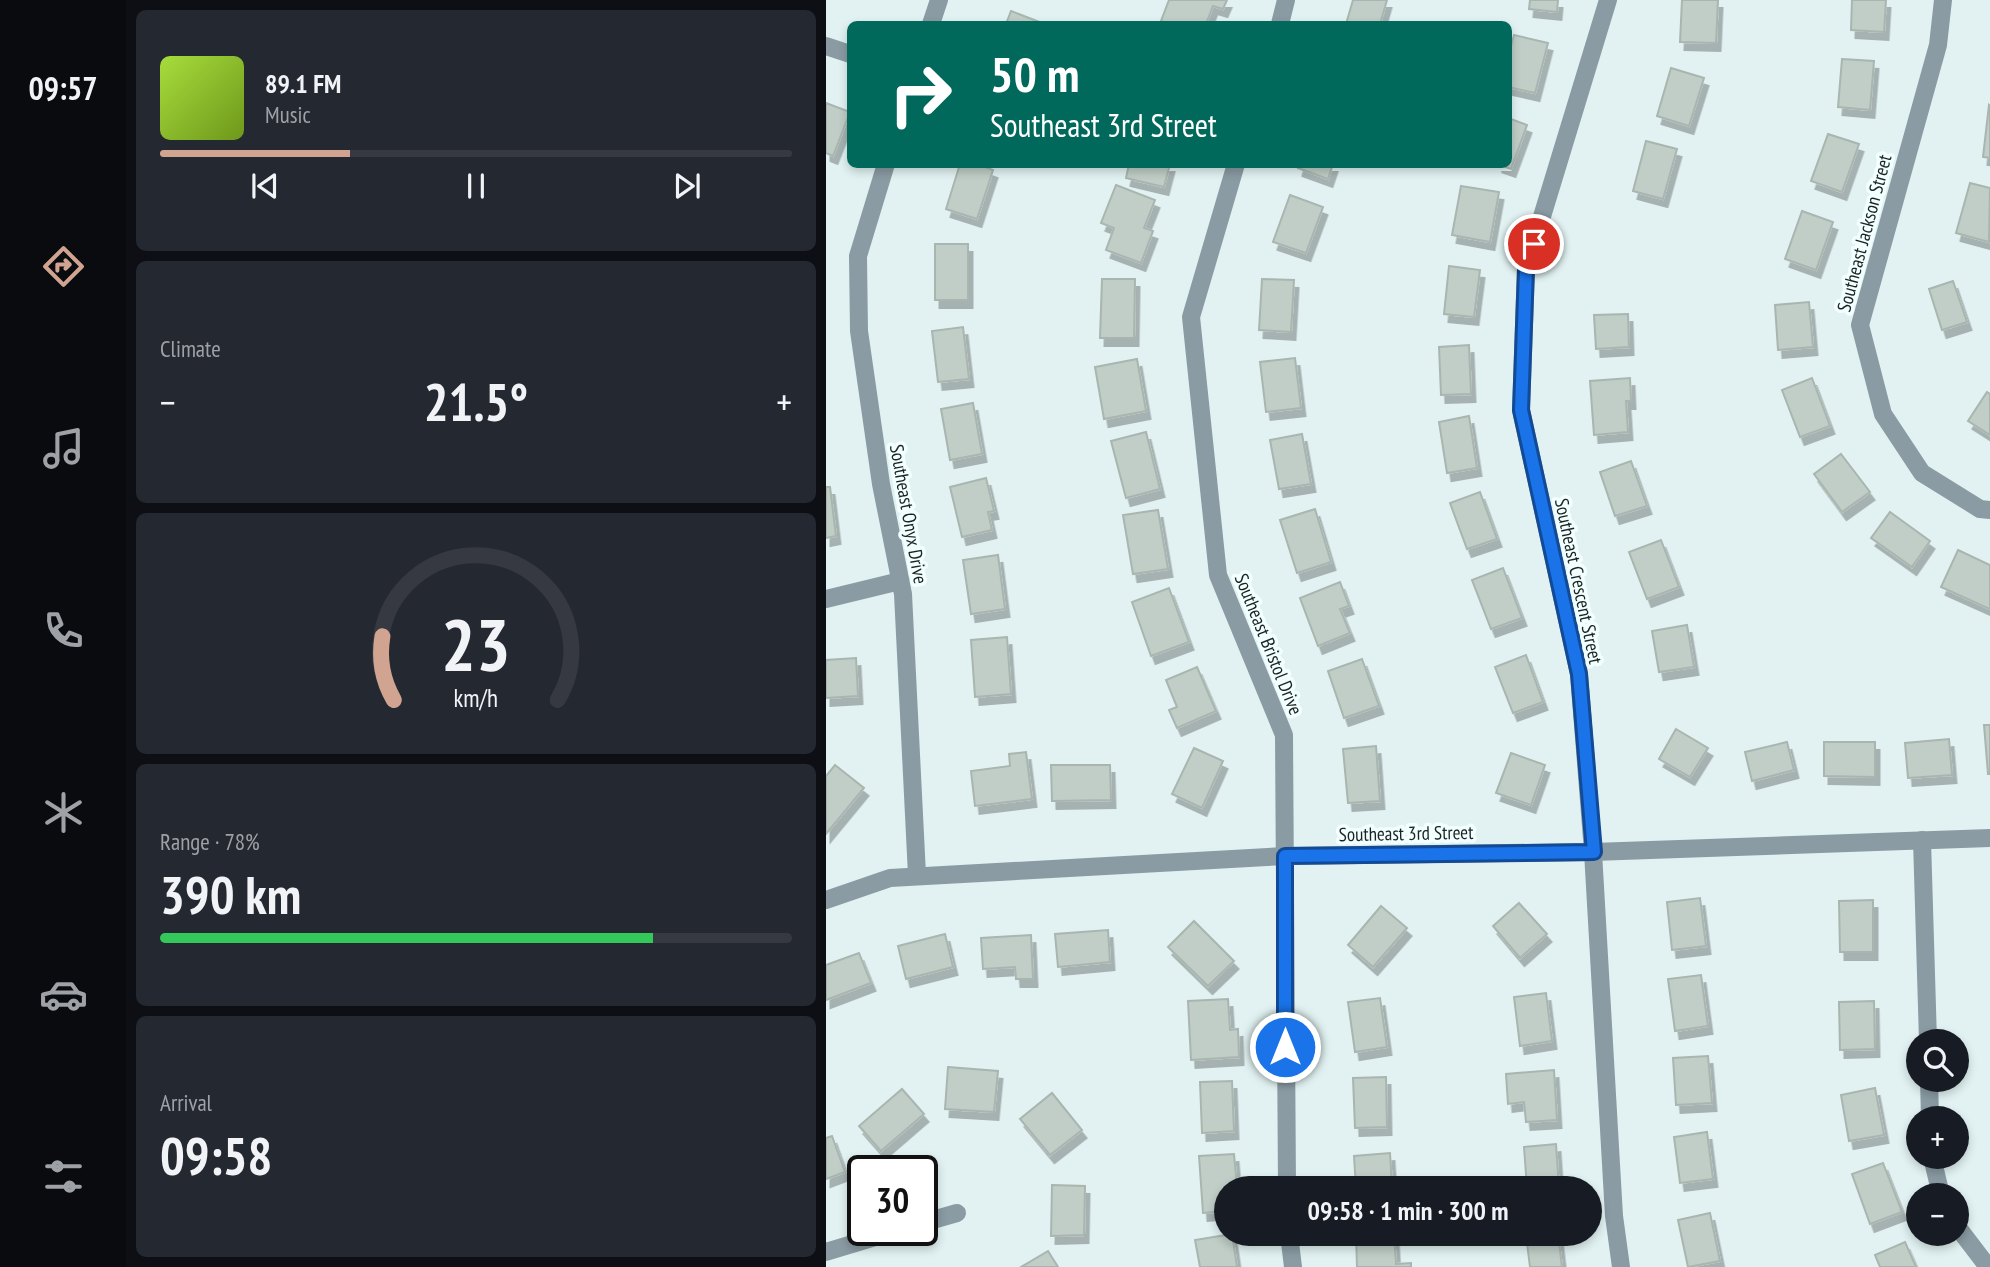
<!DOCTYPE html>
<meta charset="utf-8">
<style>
body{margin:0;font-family:"PT Sans Narrow",sans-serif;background:#242831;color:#f1f3f6;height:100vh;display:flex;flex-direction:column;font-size:26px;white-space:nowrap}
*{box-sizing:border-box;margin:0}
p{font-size:23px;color:#9ea1a6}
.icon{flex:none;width:38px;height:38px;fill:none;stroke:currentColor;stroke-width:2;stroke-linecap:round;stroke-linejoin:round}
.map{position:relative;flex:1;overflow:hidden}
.panel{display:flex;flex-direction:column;gap:10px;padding:10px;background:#0d0f14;width:700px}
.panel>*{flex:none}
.guide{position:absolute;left:21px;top:21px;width:665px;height:147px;border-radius:10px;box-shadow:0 4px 10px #0003;background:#00695c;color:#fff;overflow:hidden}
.controls{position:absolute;left:1080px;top:1029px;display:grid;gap:14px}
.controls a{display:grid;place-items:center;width:63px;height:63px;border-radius:50%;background:#171b24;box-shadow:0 4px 10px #0003;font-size:35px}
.speed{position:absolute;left:21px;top:1155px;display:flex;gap:14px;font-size:35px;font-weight:700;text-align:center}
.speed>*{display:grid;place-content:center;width:91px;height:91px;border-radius:50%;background:#171b24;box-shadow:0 4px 10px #0003;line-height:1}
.speed .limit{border:4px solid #111;border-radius:10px;background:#fff;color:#111}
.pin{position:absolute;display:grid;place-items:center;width:60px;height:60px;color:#fff;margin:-30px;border:4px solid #fff;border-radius:50%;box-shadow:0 2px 7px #0007}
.me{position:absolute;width:77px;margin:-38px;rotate:0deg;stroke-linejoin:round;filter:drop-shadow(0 0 5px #0008)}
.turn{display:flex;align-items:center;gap:24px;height:147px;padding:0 28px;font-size:32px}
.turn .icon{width:91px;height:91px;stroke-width:2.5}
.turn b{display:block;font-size:49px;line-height:60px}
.big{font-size:52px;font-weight:800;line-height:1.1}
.panel .widget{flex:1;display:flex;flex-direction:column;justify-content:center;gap:10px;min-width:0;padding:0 24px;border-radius:10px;background:#242831}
.panel .dial{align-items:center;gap:0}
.dial svg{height:182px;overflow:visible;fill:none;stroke:#363941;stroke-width:7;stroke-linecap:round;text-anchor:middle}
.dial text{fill:#f1f3f6;stroke:none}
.song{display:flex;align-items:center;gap:21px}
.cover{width:84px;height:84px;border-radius:10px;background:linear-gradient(135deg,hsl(80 70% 55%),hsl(80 70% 35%))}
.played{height:7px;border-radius:4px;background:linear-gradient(90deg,#d1a491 30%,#363941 30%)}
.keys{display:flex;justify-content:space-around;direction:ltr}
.heat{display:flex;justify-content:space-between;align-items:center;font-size:38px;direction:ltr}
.charge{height:10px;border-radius:5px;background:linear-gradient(90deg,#34c759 78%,#363941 0)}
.trip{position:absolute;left:388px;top:1176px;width:388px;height:70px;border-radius:35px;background:#171b24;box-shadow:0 4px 10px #0003;font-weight:800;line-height:70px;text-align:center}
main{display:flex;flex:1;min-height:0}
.tabs{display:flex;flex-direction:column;width:126px;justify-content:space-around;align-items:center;background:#090b0e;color:#9ea1a6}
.tabs .icon{width:49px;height:49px}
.tabs .on{color:#d1a491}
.tabs b{font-size:32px;color:#f1f3f6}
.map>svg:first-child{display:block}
.building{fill:#c0cec7;stroke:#a9b6b0;stroke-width:2;filter:url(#shadow)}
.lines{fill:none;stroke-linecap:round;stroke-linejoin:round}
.minor{stroke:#8a9ba3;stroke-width:18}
.route-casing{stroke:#114b97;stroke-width:18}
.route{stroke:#1a73e8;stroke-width:12}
.labels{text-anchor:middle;stroke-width:7;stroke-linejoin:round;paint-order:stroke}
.street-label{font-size:19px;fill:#1c2222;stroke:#f2ffff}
</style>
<main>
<nav class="tabs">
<b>09:57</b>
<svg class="icon on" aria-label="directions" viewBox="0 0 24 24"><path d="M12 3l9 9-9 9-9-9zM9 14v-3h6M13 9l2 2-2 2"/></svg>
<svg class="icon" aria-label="music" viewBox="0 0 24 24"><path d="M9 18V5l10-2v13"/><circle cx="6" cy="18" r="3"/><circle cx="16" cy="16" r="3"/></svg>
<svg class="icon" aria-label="phone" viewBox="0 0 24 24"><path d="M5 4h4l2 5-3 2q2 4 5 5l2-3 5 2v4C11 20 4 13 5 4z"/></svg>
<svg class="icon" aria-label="climate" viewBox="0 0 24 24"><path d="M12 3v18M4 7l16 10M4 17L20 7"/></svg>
<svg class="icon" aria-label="car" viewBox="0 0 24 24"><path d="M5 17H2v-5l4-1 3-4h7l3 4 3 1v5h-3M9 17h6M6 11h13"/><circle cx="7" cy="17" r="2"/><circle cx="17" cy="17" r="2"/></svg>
<svg class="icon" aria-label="filters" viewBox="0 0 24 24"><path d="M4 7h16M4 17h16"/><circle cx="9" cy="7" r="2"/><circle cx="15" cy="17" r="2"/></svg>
</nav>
<section class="panel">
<div class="widget">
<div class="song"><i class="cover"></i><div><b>89.1 FM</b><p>Music</p></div></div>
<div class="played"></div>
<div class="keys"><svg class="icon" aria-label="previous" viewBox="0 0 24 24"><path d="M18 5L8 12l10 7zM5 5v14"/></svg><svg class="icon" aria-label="pause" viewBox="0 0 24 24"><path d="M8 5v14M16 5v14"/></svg><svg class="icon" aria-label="next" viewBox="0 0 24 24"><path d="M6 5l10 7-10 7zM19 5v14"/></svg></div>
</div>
<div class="widget"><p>Climate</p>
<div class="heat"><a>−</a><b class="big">21.5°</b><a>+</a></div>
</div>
<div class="widget dial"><svg viewBox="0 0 100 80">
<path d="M14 69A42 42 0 1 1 86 69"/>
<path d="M14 69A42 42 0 0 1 9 41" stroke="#d1a491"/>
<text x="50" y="56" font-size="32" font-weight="700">23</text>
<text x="50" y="72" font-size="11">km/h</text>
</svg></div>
<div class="widget"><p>Range · 78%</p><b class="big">390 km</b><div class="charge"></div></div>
<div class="widget"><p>Arrival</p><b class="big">09:58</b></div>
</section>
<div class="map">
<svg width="1164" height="1267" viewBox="0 0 1164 1267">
<defs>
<filter id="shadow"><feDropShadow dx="4.5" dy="8" stdDeviation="0" flood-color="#0004"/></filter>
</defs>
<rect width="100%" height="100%" fill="#e2f2f2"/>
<!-- building -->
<g class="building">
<path d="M 343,0 L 401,0 L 397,9 L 387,6 L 380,24 L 344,24 L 335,21 Z"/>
<path d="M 527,0 L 561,0 L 554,24 L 520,24 Z"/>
<path d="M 704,0 L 732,0 L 731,12 L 703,9 Z"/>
<path d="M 856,0 L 892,0 L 890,43 L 854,42 Z"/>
<path d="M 1026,0 L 1060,0 L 1058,32 L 1025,30 Z"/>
<path d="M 185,11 L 216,23 L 216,24 L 180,24 Z"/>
<path d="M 688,35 L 722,43 L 709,93 L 682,87 L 682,58 Z"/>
<path d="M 1016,59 L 1048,61 L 1044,110 L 1012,107 Z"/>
<path d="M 845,68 L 878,78 L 863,126 L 831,116 Z"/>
<path d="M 0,103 L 24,112 L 7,156 L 0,153 Z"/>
<path d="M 1163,105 L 1164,106 L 1164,158 L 1157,157 Z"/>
<path d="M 682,118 L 701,125 L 685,169 L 671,164 L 682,164 Z"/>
<path d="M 1002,134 L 1033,144 L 1016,192 L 985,181 Z"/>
<path d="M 820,141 L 851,149 L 837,199 L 807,191 Z"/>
<path d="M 134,164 L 151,164 L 167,170 L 151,219 L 120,209 Z"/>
<path d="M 303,164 L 344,164 L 338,187 L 300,178 Z"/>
<path d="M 473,164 L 507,164 L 502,179 L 472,168 Z"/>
<path d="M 1144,183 L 1164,188 L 1163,242 L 1130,233 Z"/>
<path d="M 290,185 L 329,200 L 318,228 L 327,231 L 315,263 L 280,250 L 288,228 L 275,223 Z"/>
<path d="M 635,186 L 673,192 L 664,242 L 626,235 Z"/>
<path d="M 464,195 L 497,207 L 480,253 L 447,242 Z"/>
<path d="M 976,211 L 1007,222 L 990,270 L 959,259 Z"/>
<rect x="109" y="244" width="33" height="56"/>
<path d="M 623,266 L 654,270 L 648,317 L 618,314 Z"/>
<path d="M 276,279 L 309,279 L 308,338 L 274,338 Z"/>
<path d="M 436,279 L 468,280 L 465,332 L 433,330 Z"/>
<path d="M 1127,281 L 1141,322 L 1116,330 L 1103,289 Z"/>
<path d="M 983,302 L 987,347 L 952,350 L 949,305 Z"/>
<path d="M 802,314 L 803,347 L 770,349 L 768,315 Z"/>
<path d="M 137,327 L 143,379 L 112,382 L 106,331 Z"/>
<path d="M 643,345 L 645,394 L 615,395 L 613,347 Z"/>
<path d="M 469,358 L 475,408 L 440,412 L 434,362 Z"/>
<path d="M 311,359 L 320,411 L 278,419 L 269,367 Z"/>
<path d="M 804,378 L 805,401 L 800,401 L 802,432 L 768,435 L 764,381 Z"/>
<path d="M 986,378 L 1004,426 L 974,437 L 956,390 Z"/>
<path d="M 1161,392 L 1164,394 L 1164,435 L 1142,421 Z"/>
<path d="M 147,403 L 156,454 L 124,460 L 115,409 Z"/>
<path d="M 643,416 L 651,468 L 621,473 L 613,422 Z"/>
<path d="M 320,432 L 334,489 L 300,498 L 285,441 Z"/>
<path d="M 476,434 L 485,484 L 453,489 L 444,440 Z"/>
<path d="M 1015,454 L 1044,492 L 1016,512 L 988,474 Z"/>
<path d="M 805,461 L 821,506 L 789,516 L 774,472 Z"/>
<path d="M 160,478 L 168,511 L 162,512 L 166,530 L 136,537 L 124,487 Z"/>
<path d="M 0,487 L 4,487 L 10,536 L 0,538 Z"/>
<path d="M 654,492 L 671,539 L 641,549 L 624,503 Z"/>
<path d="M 489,509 L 505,562 L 471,573 L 454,520 Z"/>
<path d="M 332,510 L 342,569 L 307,574 L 297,515 Z"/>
<path d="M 1064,512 L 1104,541 L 1086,567 L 1045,538 Z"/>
<path d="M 835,540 L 853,587 L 821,599 L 803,552 Z"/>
<path d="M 1132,550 L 1164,565 L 1164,609 L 1115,587 Z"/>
<path d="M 172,555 L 179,609 L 145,614 L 137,560 Z"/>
<path d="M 677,568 L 696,618 L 665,629 L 646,580 Z"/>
<path d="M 514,582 L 523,606 L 514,609 L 524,633 L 492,646 L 474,598 Z"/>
<path d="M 343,588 L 363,642 L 325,656 L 306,602 Z"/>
<path d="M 861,625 L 868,667 L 833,672 L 826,631 Z"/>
<path d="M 181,637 L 185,694 L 149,697 L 145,640 Z"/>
<path d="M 700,655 L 717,702 L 687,713 L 669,667 Z"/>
<path d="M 30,658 L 32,696 L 0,698 L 0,660 Z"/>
<path d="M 536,659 L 553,706 L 518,718 L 502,671 Z"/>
<path d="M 371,667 L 390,711 L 351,728 L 343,710 L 351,707 L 340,680 Z"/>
<path d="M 1158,725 L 1164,725 L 1164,774 L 1162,774 Z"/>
<path d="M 850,729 L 882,748 L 864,777 L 833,759 Z"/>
<path d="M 1123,739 L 1126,775 L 1082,778 L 1079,743 Z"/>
<path d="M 961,742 L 968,770 L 926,781 L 919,752 Z"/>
<path d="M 998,742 L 1049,742 L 1049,777 L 998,776 Z"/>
<path d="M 550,746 L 554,801 L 522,803 L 517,749 Z"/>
<path d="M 368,748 L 397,761 L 376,808 L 346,794 Z"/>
<path d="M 200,752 L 206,799 L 149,806 L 145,771 L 184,766 L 183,754 Z"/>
<path d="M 685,753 L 719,765 L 705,805 L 670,793 Z"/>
<path d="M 9,765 L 38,788 L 0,834 L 0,776 Z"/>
<path d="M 225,765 L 284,765 L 285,800 L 226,801 Z"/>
<path d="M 874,898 L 880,946 L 846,950 L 841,902 Z"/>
<path d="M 1047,900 L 1047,952 L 1014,952 L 1013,901 Z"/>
<path d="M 693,903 L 721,934 L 694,958 L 667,926 Z"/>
<path d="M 555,906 L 581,928 L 547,967 L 522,945 Z"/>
<path d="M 368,921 L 408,961 L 382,986 L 342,947 Z"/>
<path d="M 282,930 L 284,962 L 232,967 L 229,934 Z"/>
<path d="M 119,934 L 127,967 L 80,979 L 72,946 Z"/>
<path d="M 205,935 L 207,979 L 190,979 L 189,967 L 157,969 L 155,938 Z"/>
<path d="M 33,953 L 45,983 L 0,1000 L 0,965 Z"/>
<path d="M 875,975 L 882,1026 L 849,1031 L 842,979 Z"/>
<path d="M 720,993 L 726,1041 L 694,1046 L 688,997 Z"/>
<path d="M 554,998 L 561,1047 L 529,1052 L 522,1002 Z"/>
<path d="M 402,999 L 404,1030 L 412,1029 L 413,1057 L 365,1060 L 362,1001 Z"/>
<path d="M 1048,1001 L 1049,1049 L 1014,1050 L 1013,1002 Z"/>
<path d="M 882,1056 L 886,1103 L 850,1105 L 847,1058 Z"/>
<path d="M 122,1067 L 172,1071 L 168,1112 L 119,1109 Z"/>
<path d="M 728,1070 L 731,1120 L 700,1122 L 698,1102 L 682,1104 L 680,1074 Z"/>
<path d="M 560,1077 L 561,1127 L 529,1128 L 527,1078 Z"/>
<path d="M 406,1081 L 408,1131 L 376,1133 L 374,1082 Z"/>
<path d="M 1049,1088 L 1058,1135 L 1023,1141 L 1015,1095 Z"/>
<path d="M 76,1089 L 98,1114 L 55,1151 L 33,1126 Z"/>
<path d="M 226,1093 L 256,1130 L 224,1155 L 194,1119 Z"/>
<path d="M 881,1132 L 887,1179 L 854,1183 L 848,1137 Z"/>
<path d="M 6,1136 L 19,1172 L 0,1179 L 0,1138 Z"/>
<path d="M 730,1144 L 733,1188 L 701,1188 L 698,1147 Z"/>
<path d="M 564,1153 L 566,1186 L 579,1185 L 580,1188 L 530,1188 L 528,1156 Z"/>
<path d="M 408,1154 L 411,1188 L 401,1188 L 401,1211 L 377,1213 L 373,1156 Z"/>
<path d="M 1057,1163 L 1076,1212 L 1044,1224 L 1026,1174 Z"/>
<path d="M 226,1185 L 259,1186 L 258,1235 L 225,1236 Z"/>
<path d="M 884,1213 L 894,1261 L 862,1267 L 852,1220 Z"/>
<path d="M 406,1234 L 411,1267 L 374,1267 L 369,1240 Z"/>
<path d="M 530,1234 L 568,1234 L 570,1264 L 585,1263 L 585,1267 L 531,1267 Z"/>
<path d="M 710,1234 L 732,1234 L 736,1267 L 704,1267 L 700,1235 Z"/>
<path d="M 1079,1242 L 1090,1267 L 1054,1267 L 1049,1255 Z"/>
<path d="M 222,1251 L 232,1267 L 195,1267 Z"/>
</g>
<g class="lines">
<!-- minor -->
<g class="minor">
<path d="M 782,0 L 700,269 L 695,410 L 753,674 L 767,852 L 788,1216 L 795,1267"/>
<path d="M 1117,0 L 1112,45 L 1034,325 L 1057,414 L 1096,473 L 1154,509 L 1164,510"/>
<path d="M 105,24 L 113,0"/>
<path d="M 454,24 L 460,0"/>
<path d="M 0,46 L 24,54"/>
<path d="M 60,164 L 32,256 L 33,331 L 55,484 L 77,594 L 91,875"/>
<path d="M 410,164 L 365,317 L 392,575 L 458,735 L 461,1188"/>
<path d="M 0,599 L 74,581"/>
<path d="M 1096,840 L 1102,1041"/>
<path d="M 0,900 L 64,878 L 459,856 L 767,852 L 1164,838"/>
<path d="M 1103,1080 L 1104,1118"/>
<path d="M 1106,1157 L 1115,1195"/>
<path d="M 96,1223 L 131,1213"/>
<path d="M 1130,1225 L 1162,1267"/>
<path d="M 463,1234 L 467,1267"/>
<path d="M 0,1252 L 73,1230"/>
</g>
</g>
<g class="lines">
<!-- route casing -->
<g class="route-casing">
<path id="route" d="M 459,1047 L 459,856 L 768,852 L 753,674 L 695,410 L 700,269 L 708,244"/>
</g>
<!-- route -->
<use href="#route" class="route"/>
</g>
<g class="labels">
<!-- street labels -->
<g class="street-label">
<text transform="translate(1038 233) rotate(-75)" y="7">Southeast Jackson Street</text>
<text transform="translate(83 514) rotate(80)" y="7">Southeast Onyx Drive</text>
<text transform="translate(753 581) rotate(78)" y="7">Southeast Crescent Street</text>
<text transform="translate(443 644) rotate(68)" y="7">Southeast Bristol Drive</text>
<text transform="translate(580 833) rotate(-1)" y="7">Southeast 3rd Street</text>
</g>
</g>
</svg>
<div class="controls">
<a><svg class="icon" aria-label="search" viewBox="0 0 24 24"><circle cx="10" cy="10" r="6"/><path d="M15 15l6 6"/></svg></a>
<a>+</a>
<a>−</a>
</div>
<div class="speed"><div class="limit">30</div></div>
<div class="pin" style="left:708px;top:244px;background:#d93025"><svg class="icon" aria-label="arrive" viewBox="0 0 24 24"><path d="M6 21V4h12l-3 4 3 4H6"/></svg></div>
<svg class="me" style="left:459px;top:1047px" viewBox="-20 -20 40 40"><circle r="17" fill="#1a73e8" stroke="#fff" stroke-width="3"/><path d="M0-11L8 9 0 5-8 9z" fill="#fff"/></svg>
<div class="trip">09:58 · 1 min · 300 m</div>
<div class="guide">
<div class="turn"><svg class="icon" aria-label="right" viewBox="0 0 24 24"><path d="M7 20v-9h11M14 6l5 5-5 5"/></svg><div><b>50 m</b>Southeast 3rd Street</div></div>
</div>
</div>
</main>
